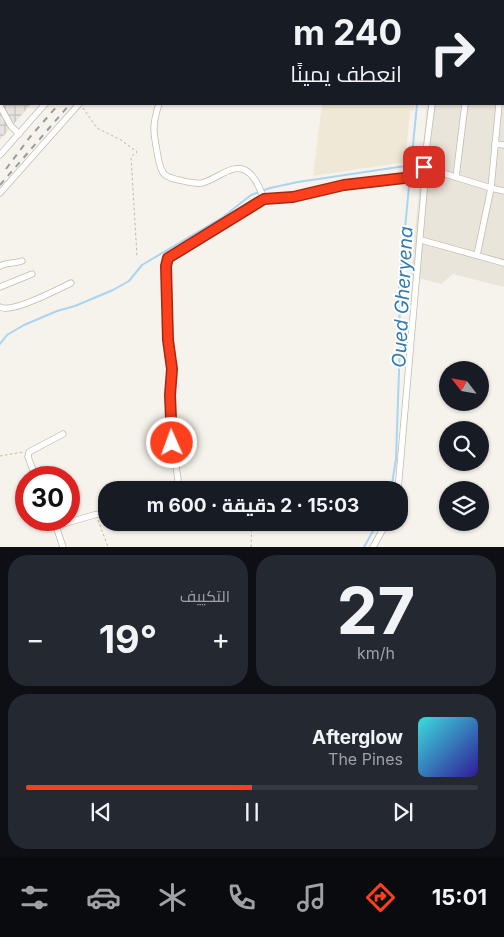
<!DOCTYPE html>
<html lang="ar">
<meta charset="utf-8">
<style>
body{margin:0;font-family:Inter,Cairo,sans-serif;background:#242831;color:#f1f3f6;direction:rtl;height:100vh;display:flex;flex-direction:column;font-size:19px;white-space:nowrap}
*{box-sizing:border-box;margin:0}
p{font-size:16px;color:#9ea1a6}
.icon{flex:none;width:28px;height:28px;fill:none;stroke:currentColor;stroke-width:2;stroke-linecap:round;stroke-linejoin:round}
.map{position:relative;height:547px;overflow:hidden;direction:ltr}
.panel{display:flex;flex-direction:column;gap:8px;padding:8px;background:#0d0f14;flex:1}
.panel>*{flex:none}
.hud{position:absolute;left:0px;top:0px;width:505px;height:105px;box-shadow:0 1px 4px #0004;direction:rtl;background:#171b24;color:#f1f3f6;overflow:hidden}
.needle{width:32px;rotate:301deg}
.fabs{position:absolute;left:439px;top:361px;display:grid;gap:10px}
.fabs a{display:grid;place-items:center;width:50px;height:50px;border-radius:50%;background:#171b24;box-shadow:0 1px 4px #0004;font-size:25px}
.speed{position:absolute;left:15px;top:466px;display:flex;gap:10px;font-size:25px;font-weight:700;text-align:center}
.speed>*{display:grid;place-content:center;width:65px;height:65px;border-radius:50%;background:#171b24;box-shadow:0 1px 4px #0004;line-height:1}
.speed .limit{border:8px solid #d22;background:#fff;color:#111}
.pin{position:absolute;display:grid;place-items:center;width:42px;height:42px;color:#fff;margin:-21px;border-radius:10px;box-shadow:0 2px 8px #0006}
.me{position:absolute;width:55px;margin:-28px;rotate:358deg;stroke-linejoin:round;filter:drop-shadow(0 0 4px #0008)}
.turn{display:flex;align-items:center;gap:18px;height:105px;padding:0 20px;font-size:22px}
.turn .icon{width:65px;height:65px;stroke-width:2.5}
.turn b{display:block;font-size:35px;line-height:42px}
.big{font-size:38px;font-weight:700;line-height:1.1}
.panel .tile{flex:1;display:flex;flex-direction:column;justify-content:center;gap:8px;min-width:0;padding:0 18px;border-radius:20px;background:#242831}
.panel .dial{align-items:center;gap:0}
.dial b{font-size:65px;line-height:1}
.song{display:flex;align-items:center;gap:15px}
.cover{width:60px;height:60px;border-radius:8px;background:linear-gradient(135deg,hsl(180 70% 55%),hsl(250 70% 35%))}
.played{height:5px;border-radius:2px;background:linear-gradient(90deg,#fc3f1d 50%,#363941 50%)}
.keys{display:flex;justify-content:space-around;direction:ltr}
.heat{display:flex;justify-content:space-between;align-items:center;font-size:28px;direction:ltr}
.panel .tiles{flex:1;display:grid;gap:8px;grid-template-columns:1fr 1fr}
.tile:last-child{grid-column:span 2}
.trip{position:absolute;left:98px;top:481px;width:310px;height:50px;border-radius:20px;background:#171b24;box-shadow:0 1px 4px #0004;font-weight:700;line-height:50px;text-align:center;direction:rtl}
.tab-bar{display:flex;height:80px;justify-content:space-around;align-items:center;background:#090b0e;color:#9ea1a6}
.tab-bar .icon{width:35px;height:35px}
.tab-bar .current{color:#fc3f1d}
.tab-bar b{font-size:22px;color:#f1f3f6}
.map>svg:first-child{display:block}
.residential{fill:#eae5da}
.industrial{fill:url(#industrial-grid)}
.education{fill:#efe8d6}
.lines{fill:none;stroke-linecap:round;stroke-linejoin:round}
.stream{stroke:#a9d4f2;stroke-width:2}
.minor-casing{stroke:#c2bbae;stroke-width:7}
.path{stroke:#c4b79f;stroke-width:1;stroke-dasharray:2.5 2.5;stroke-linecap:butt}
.minor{stroke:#fff;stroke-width:5.5}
.rail{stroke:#9a9a9a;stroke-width:2;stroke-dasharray:6 6;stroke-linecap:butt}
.route-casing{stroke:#a42913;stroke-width:12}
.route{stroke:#fc3f1d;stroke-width:9}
.labels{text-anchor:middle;stroke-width:4;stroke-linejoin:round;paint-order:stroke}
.water-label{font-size:19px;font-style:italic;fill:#2e7ab2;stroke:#fff}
</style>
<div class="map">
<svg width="504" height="547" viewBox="0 0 504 547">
<defs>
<pattern id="industrial-grid" width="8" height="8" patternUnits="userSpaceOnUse" patternTransform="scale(1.25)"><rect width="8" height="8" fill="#e6e2dd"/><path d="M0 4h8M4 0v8" fill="none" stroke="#c7c3be"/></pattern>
</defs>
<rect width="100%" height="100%" fill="#f6f3ec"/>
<!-- residential -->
<g class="residential">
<path d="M 290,0 L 424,0 L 424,1 Z"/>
<path d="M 438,0 L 504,0 L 504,287 L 453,274 L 441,284 L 411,276 L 427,104 L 504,104 L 504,1 L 437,1 Z"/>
</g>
<!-- industrial -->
<path class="industrial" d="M 0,0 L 121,0 L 1,1 L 1,104 L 31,104 L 0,140 Z"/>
<!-- education -->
<path class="education" d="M 322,104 L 415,104 L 414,110 L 410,111 L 405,162 L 313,176 Z"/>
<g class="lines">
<!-- stream -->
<g class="stream">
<path d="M 427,1 L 427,0"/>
<path d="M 0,344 L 7,335 L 24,325 L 57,311 L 75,306 L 113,290 L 129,281 L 142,265 L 223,217 L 251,195 L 270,188 L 298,182 L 412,165"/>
<path d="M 391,490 L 396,459 L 400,342 L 399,290 L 417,104"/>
<path d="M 364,547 L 378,522"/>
</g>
<!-- minor casing -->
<g class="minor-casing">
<g id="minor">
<path d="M 403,0 L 406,1"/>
<path d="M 124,1 L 125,0"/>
<path d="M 170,1 L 171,0"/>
<path d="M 314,1 L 314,0"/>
<path d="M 355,1 L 356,0"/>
<path d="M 442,1 L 442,0"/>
<path d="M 159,104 C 151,128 154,133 158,157 C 161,173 163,177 179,180 C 187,182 194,184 202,183 C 215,180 229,166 242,169 C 254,172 260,189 264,199"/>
<path d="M 0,106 L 11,126 L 19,134"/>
<path d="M 495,144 L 504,145"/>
<path d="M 0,155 L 45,104"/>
<path d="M 426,168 L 491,188 L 499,104"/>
<path d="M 456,177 L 465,104"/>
<path d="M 0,193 L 79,104"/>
<path d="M 421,240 L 504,263"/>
<path d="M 477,255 L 491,188 L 504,191"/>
<path d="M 0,266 C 7,262 14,264 22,261"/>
<path d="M 0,287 L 32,274"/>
<path d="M 0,307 C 12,314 58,289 71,283"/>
<path d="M 36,478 L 28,457 L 29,452 L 63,434"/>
<path d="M 164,490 L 177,485 L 178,479 L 172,443 L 170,395 L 172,369 L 168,340 L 165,266 L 168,258 L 264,199 L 293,197 L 344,185 L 413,177 L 424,167"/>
<path d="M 398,490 L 426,168 L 424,167 L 432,104"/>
<path d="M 54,520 L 63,547"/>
<path d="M 56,526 L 94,515 L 106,513"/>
<path d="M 373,547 L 387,522"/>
</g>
</g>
<!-- path -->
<g class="path">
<path d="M 135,0 L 137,1"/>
<path d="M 177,1 L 178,0"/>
<path d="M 191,1 L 192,0"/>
<path d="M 83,108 L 97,128 L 121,140 L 137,152 L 131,157 L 137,256"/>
<path d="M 0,456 L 23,452"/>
<path d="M 98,520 L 108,547"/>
<path d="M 251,547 L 252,522"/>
</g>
<!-- minor -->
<use href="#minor" class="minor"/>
<!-- rail -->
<g class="rail">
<path d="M 146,1 L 147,0"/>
<path d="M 160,1 L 161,0"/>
<path d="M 6,169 L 30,137 L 59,104"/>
<path d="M 0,185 L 70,104"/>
</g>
</g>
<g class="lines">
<!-- route casing -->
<g class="route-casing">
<path id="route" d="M 172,443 L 170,395 L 172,369 L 168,340 L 166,266 L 168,258 L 264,199 L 293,197 L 344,185 L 413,177 L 424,167"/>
</g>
<!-- route -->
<use href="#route" class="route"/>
</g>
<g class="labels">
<!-- water labels -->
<g class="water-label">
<text transform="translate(402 297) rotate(-87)" y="7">Oued Gheryena</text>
</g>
</g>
</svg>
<div class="fabs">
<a><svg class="needle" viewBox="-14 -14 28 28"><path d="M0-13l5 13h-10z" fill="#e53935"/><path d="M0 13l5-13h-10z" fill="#9ea1a6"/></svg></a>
<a><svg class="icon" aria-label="search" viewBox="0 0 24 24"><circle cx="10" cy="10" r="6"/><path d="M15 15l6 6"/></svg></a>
<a><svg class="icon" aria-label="layers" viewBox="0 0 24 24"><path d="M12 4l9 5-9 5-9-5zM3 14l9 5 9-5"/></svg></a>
</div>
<div class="speed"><div class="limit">30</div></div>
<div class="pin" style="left:424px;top:167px;background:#d93025"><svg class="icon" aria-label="arrive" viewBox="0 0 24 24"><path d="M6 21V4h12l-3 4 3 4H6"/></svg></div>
<svg class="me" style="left:172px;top:443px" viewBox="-20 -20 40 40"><circle r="17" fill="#fc3f1d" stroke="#fff" stroke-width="3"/><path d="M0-11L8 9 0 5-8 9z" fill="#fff"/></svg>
<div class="trip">15:03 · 2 دقيقة · 600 m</div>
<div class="hud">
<div class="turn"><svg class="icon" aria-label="right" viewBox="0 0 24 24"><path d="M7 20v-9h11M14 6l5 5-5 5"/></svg><div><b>240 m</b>انعطف يمينًا</div></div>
</div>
</div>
<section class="panel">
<div class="tiles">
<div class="tile dial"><b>27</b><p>km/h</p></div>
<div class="tile"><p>التكييف</p>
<div class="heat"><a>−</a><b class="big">19°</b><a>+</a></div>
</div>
<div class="tile">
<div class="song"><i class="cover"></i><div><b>Afterglow</b><p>The Pines</p></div></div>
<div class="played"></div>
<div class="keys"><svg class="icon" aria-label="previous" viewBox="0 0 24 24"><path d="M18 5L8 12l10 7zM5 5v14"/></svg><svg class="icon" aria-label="pause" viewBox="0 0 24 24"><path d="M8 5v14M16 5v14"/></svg><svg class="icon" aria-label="next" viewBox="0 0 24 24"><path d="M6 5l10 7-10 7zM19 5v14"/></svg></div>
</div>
</div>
</section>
<nav class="tab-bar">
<b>15:01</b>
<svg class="icon current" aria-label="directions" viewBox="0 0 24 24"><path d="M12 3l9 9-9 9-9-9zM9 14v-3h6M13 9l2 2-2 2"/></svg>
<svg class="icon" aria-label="music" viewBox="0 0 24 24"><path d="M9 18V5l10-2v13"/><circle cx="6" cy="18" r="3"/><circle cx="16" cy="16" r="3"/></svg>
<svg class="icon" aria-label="phone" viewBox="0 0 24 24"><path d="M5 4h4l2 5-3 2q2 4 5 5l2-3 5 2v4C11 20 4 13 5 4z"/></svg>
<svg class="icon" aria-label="climate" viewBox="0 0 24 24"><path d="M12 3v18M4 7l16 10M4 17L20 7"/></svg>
<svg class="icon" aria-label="car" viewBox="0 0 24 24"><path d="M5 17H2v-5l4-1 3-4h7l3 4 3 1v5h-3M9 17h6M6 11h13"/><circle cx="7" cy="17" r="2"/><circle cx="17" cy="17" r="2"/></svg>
<svg class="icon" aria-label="filters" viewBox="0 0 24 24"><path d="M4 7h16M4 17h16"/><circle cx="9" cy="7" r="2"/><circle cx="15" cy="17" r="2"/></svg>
</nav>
